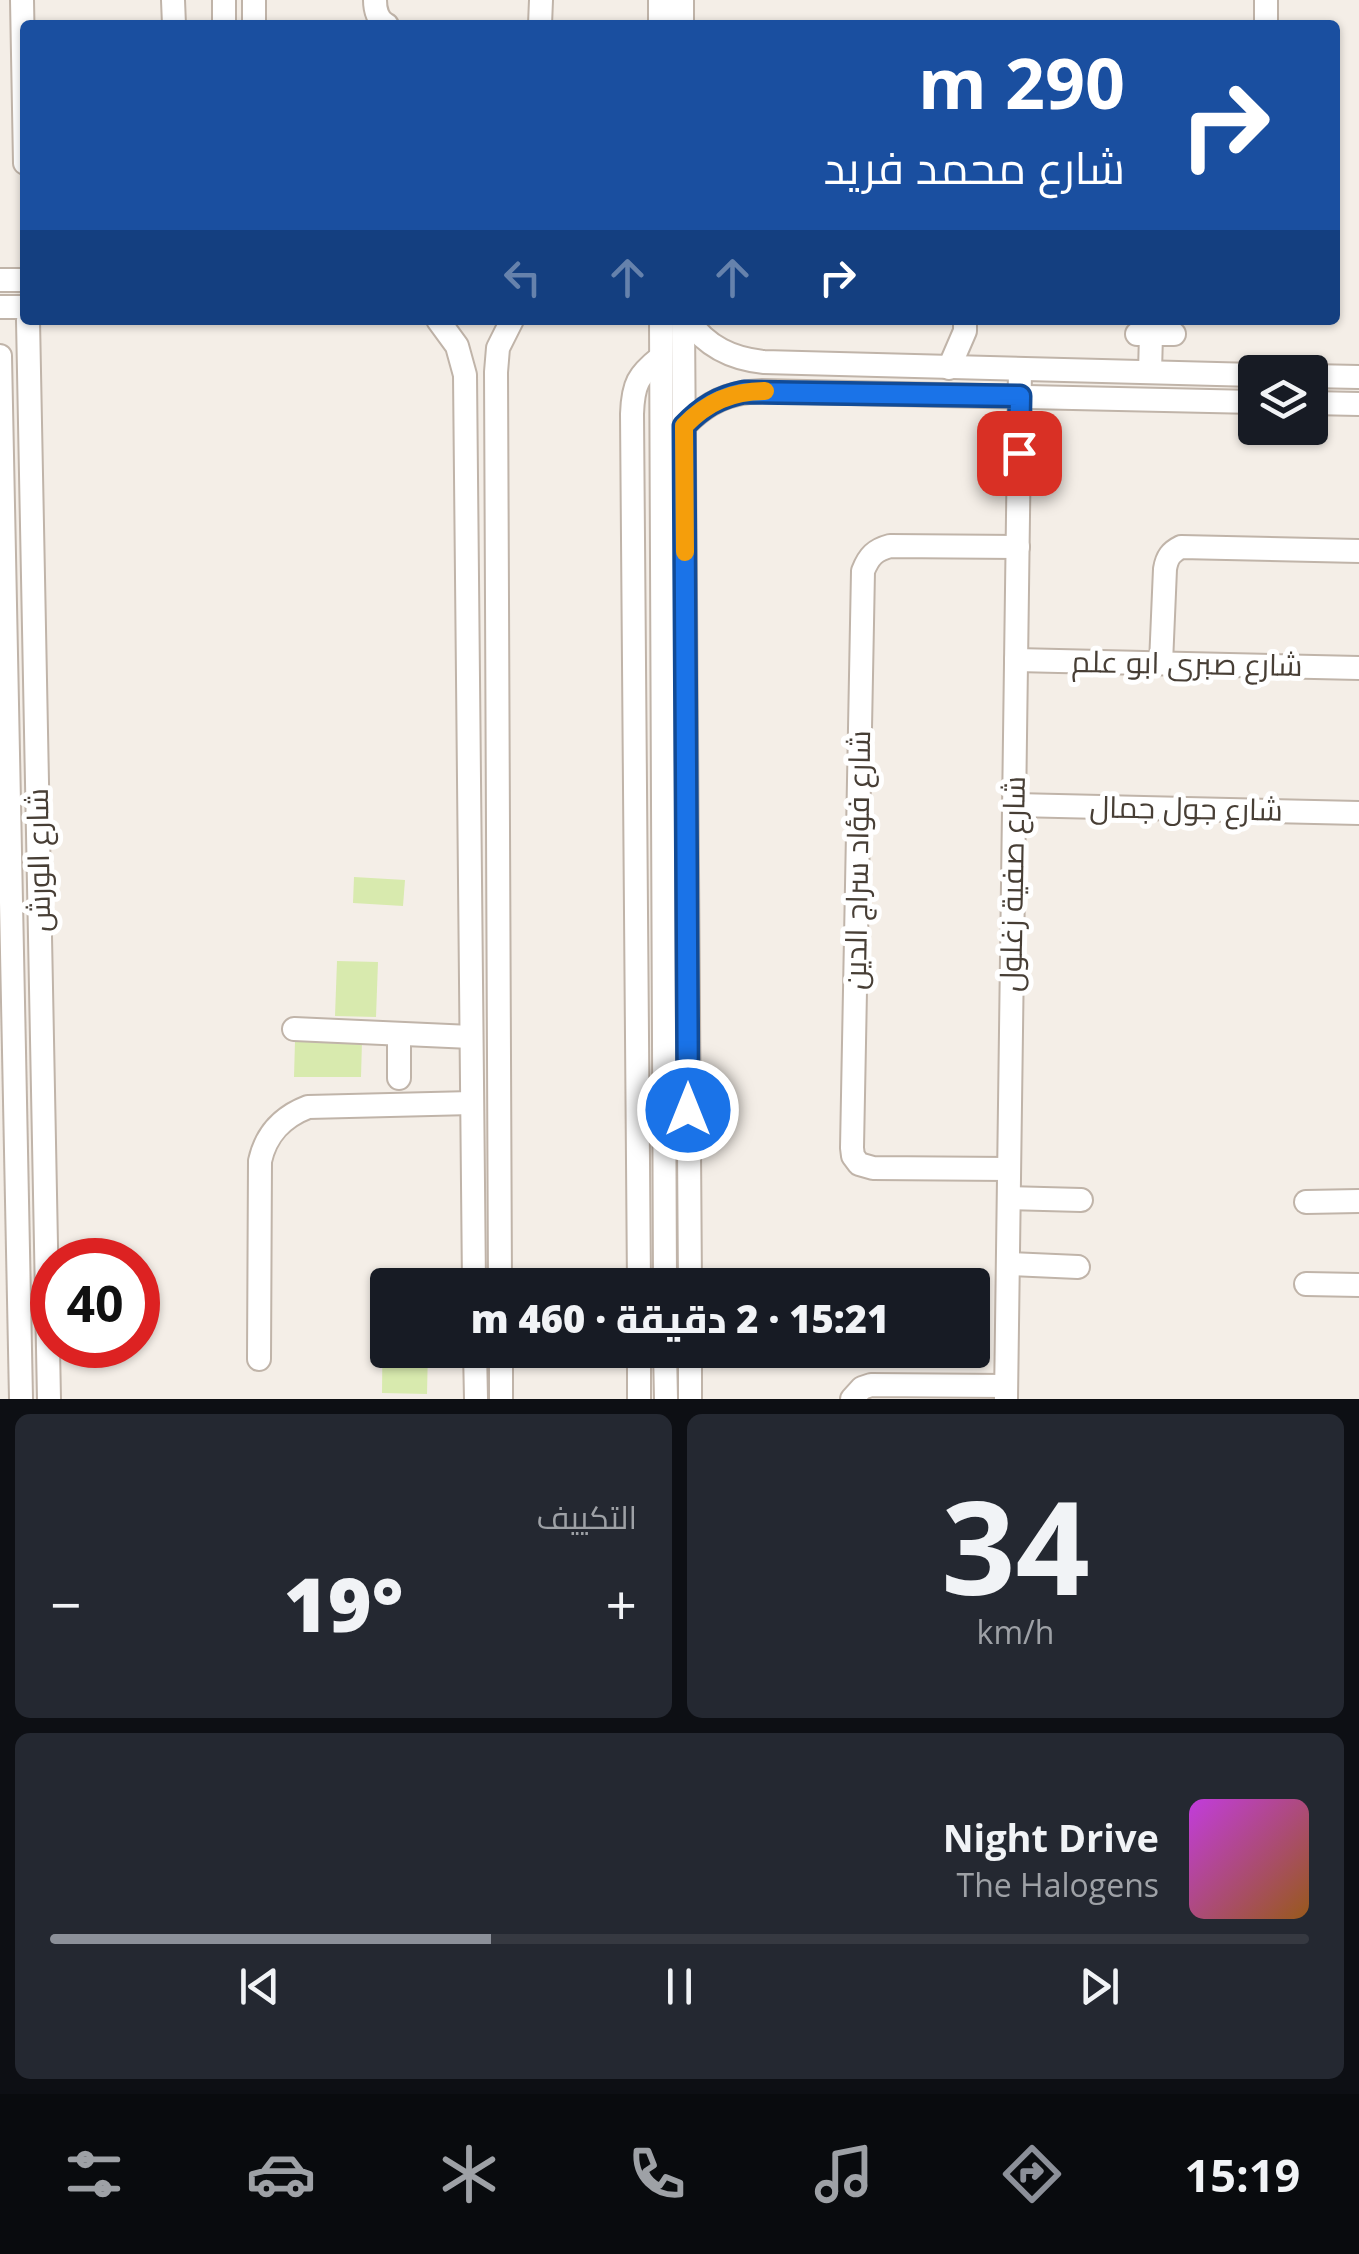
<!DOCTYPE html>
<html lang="ar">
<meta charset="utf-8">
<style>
body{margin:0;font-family:"Open Sans",Cairo,sans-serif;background:#242831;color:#f1f3f6;direction:rtl;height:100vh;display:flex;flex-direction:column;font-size:38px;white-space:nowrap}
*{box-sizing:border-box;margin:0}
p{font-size:32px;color:#9ea1a6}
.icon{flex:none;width:55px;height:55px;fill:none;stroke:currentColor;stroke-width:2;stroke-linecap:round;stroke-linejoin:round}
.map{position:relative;height:1399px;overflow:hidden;direction:ltr}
.panel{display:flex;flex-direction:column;gap:15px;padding:15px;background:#0d0f14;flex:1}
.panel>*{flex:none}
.hud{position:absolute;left:20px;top:20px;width:1320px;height:305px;border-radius:10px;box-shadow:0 2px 8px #0004;direction:rtl;background:#1a4fa0;color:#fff;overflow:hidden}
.controls{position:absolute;left:1238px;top:355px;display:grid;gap:20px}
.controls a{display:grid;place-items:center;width:90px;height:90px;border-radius:10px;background:#171b24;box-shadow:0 2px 8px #0004;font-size:50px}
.speed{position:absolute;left:30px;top:1238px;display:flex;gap:20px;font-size:50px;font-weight:700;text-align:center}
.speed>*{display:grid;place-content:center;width:130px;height:130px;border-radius:50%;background:#171b24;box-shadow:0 2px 8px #0004;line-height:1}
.speed .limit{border:15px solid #d22;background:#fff;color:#111}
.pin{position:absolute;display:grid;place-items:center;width:85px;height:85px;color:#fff;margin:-42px;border-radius:20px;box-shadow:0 5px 15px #0006}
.me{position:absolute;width:110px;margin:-55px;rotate:0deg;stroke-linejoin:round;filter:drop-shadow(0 0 8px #0008)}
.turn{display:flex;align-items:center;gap:35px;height:210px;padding:0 50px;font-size:45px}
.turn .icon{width:130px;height:130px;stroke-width:2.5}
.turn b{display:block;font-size:70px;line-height:85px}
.lanes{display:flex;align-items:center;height:95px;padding:0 50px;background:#0003;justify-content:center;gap:50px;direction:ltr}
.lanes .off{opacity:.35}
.big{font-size:75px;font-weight:800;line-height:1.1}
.panel .tile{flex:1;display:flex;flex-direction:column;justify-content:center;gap:15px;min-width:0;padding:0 35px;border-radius:15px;background:#242831}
.panel .dial{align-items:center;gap:0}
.dial b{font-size:130px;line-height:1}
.song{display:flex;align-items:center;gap:30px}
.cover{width:120px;height:120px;border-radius:15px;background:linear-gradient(135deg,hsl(290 70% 55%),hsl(30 70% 35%))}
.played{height:10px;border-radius:5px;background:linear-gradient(90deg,#8c9099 35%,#363941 35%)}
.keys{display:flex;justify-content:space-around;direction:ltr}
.heat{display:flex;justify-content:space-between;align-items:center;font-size:55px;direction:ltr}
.panel .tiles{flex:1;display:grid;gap:15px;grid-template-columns:1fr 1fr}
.tile:last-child{grid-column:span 2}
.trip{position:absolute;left:370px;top:1268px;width:620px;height:100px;border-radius:10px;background:#171b24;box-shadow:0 2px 8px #0004;font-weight:800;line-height:100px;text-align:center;direction:rtl}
.tab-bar{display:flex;height:160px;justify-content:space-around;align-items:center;background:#090b0e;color:#9ea1a6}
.tab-bar .icon{width:70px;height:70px}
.tab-bar .selected{color:#8c9099}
.tab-bar b{font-size:45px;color:#f1f3f6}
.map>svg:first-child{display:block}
.green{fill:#d8eaae}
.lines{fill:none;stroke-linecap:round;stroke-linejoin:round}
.minor-casing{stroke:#c0b4a9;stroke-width:26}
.minor{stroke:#fff;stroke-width:22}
.route-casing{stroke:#114b97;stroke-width:25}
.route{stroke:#1a73e8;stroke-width:18}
.slow{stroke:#f59e0b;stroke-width:18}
.labels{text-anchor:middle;stroke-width:10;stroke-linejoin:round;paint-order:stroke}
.street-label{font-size:30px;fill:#473e35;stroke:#fff}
</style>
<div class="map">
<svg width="1359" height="1399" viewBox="0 0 1359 1399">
<rect width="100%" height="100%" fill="#f4eee7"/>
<!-- green -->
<g class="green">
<path d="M 354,877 L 405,880 L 403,906 L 353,903 Z"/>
<path d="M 337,961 L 378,962 L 376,1017 L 335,1016 Z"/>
<path d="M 295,1041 L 362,1041 L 361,1077 L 294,1077 Z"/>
<path d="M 383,1296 L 387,1296 L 388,1350 L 428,1350 L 427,1394 L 382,1393 Z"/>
</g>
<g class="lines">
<!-- minor casing -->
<g class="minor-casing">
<g id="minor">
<path d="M 22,0 L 25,163"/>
<path d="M 173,0 L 174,25"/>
<path d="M 224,0 L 224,25"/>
<path d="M 254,0 L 254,25"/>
<path d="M 375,0 C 375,10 378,21 387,25"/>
<path d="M 660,0 L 660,25"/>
<path d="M 682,0 L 682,25"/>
<path d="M 1266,0 L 1266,25"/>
<path d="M 540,25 L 541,0"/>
<path d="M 0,280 L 25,280"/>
<path d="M 0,307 L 25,307"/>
<path d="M 28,320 L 49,1399"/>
<path d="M 438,320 L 457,346 L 465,375 L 474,1285"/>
<path d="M 661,320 L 665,1285"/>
<path d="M 683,320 L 690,1285"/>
<path d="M 688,320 C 707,347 732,359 764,362 L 1255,375"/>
<path d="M 1137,334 L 1174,334"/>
<path d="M 0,356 L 21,1399"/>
<path d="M 949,368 L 965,331 L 965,320"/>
<path d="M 1150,372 L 1151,334"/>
<path d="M 1310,376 L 1359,377"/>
<path d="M 1310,403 L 1359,404"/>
<path d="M 684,426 C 707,402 729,392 762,391 L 1255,402"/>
<path d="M 1016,660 L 1359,668"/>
<path d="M 1161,663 L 1165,569 C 1167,557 1171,552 1181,547 L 1359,551"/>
<path d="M 1014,805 L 1359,813"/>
<path d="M 294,1029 L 471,1037"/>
<path d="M 399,1034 L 399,1078"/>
<path d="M 1009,1169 L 873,1168 L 859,1164 L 853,1156 L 852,1148 L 863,571 C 869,556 875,550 890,546 L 1018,547"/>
<path d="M 1009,1198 L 1081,1200"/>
<path d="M 1306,1202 L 1359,1201"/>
<path d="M 1008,1264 L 1078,1267"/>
<path d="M 1306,1284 L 1359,1285"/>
<path d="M 500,1285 L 496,372 L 498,348 L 512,320"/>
<path d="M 639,1285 L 632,414 C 633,384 638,375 661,357"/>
<path d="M 475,1350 L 476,1399"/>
<path d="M 501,1350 L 501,1399"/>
<path d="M 639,1350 L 639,1399"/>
<path d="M 665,1350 L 666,1399"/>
<path d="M 690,1350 L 690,1399"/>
<path d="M 259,1359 L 260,1161 C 266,1134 282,1117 308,1107 L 472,1103"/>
<path d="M 852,1399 L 862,1388 L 871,1385 L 1006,1386"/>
<path d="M 1006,1399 L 1020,369"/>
</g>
</g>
<!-- minor -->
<use href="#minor" class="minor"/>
</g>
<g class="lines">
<!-- route casing -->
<g class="route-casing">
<path id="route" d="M 688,1110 L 684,426 C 702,407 719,397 744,392 L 1020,396 L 1019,453"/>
</g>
<!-- route -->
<use href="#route" class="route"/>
<!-- slow -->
<path class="slow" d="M 685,552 L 684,426 C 707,402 732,391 765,391"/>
</g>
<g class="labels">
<!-- street labels -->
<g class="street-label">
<text transform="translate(1187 664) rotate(1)" y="10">شارع صبرى ابو علم</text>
<text transform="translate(1186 809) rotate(1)" y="10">شارع جول جمال</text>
<text transform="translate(39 860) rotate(-91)" y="10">شارع الورش</text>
<text transform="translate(858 860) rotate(-89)" y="10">شارع فؤاد سراج الدين</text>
<text transform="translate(1013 884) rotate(-89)" y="10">شارع صفية زغلول</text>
</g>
</g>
</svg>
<div class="controls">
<a><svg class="icon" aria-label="layers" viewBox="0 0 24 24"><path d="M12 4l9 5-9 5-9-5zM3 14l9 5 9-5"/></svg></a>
</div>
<div class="speed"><div class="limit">40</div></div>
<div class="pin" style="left:1019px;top:453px;background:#d93025"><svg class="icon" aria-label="arrive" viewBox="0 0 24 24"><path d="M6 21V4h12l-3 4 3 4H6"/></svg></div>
<svg class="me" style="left:688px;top:1110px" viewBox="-20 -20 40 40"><circle r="17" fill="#1a73e8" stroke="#fff" stroke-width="3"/><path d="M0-11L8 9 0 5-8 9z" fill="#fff"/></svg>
<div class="trip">15:21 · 2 دقيقة · 460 m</div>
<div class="hud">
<div class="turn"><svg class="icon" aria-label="right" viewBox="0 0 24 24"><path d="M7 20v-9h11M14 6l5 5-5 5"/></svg><div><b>290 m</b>شارع محمد فريد</div></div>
<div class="lanes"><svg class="icon off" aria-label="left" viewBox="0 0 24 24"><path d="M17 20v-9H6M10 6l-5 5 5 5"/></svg><svg class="icon off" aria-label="ahead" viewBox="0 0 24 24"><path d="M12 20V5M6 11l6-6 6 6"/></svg><svg class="icon off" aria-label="ahead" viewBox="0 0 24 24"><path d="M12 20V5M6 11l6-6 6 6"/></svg><svg class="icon" aria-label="right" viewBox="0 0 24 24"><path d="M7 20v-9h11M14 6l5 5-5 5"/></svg></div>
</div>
</div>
<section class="panel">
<div class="tiles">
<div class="tile dial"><b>34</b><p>km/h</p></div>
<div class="tile"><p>التكييف</p>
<div class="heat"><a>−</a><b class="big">19°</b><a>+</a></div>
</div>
<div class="tile">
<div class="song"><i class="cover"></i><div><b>Night Drive</b><p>The Halogens</p></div></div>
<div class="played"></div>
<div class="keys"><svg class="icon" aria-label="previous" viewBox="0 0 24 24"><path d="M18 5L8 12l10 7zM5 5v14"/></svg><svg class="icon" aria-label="pause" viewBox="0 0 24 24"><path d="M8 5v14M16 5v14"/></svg><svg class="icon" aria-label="next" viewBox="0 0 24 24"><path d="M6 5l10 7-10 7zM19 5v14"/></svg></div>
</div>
</div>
</section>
<nav class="tab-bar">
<b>15:19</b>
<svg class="icon selected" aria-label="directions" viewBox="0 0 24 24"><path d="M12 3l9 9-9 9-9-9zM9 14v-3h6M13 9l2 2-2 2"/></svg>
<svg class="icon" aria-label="music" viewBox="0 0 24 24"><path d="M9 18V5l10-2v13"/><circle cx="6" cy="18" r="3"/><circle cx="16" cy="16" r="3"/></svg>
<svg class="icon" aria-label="phone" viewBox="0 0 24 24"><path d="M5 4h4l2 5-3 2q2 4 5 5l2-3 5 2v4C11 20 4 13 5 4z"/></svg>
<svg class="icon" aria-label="climate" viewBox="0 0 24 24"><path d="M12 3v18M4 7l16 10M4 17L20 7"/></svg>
<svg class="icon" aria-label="car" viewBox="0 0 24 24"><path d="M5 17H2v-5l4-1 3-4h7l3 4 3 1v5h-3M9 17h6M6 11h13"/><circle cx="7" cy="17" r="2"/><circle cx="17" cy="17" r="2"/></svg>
<svg class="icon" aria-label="filters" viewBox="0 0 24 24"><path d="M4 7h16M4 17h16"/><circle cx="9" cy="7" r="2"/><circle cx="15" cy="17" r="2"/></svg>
</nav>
